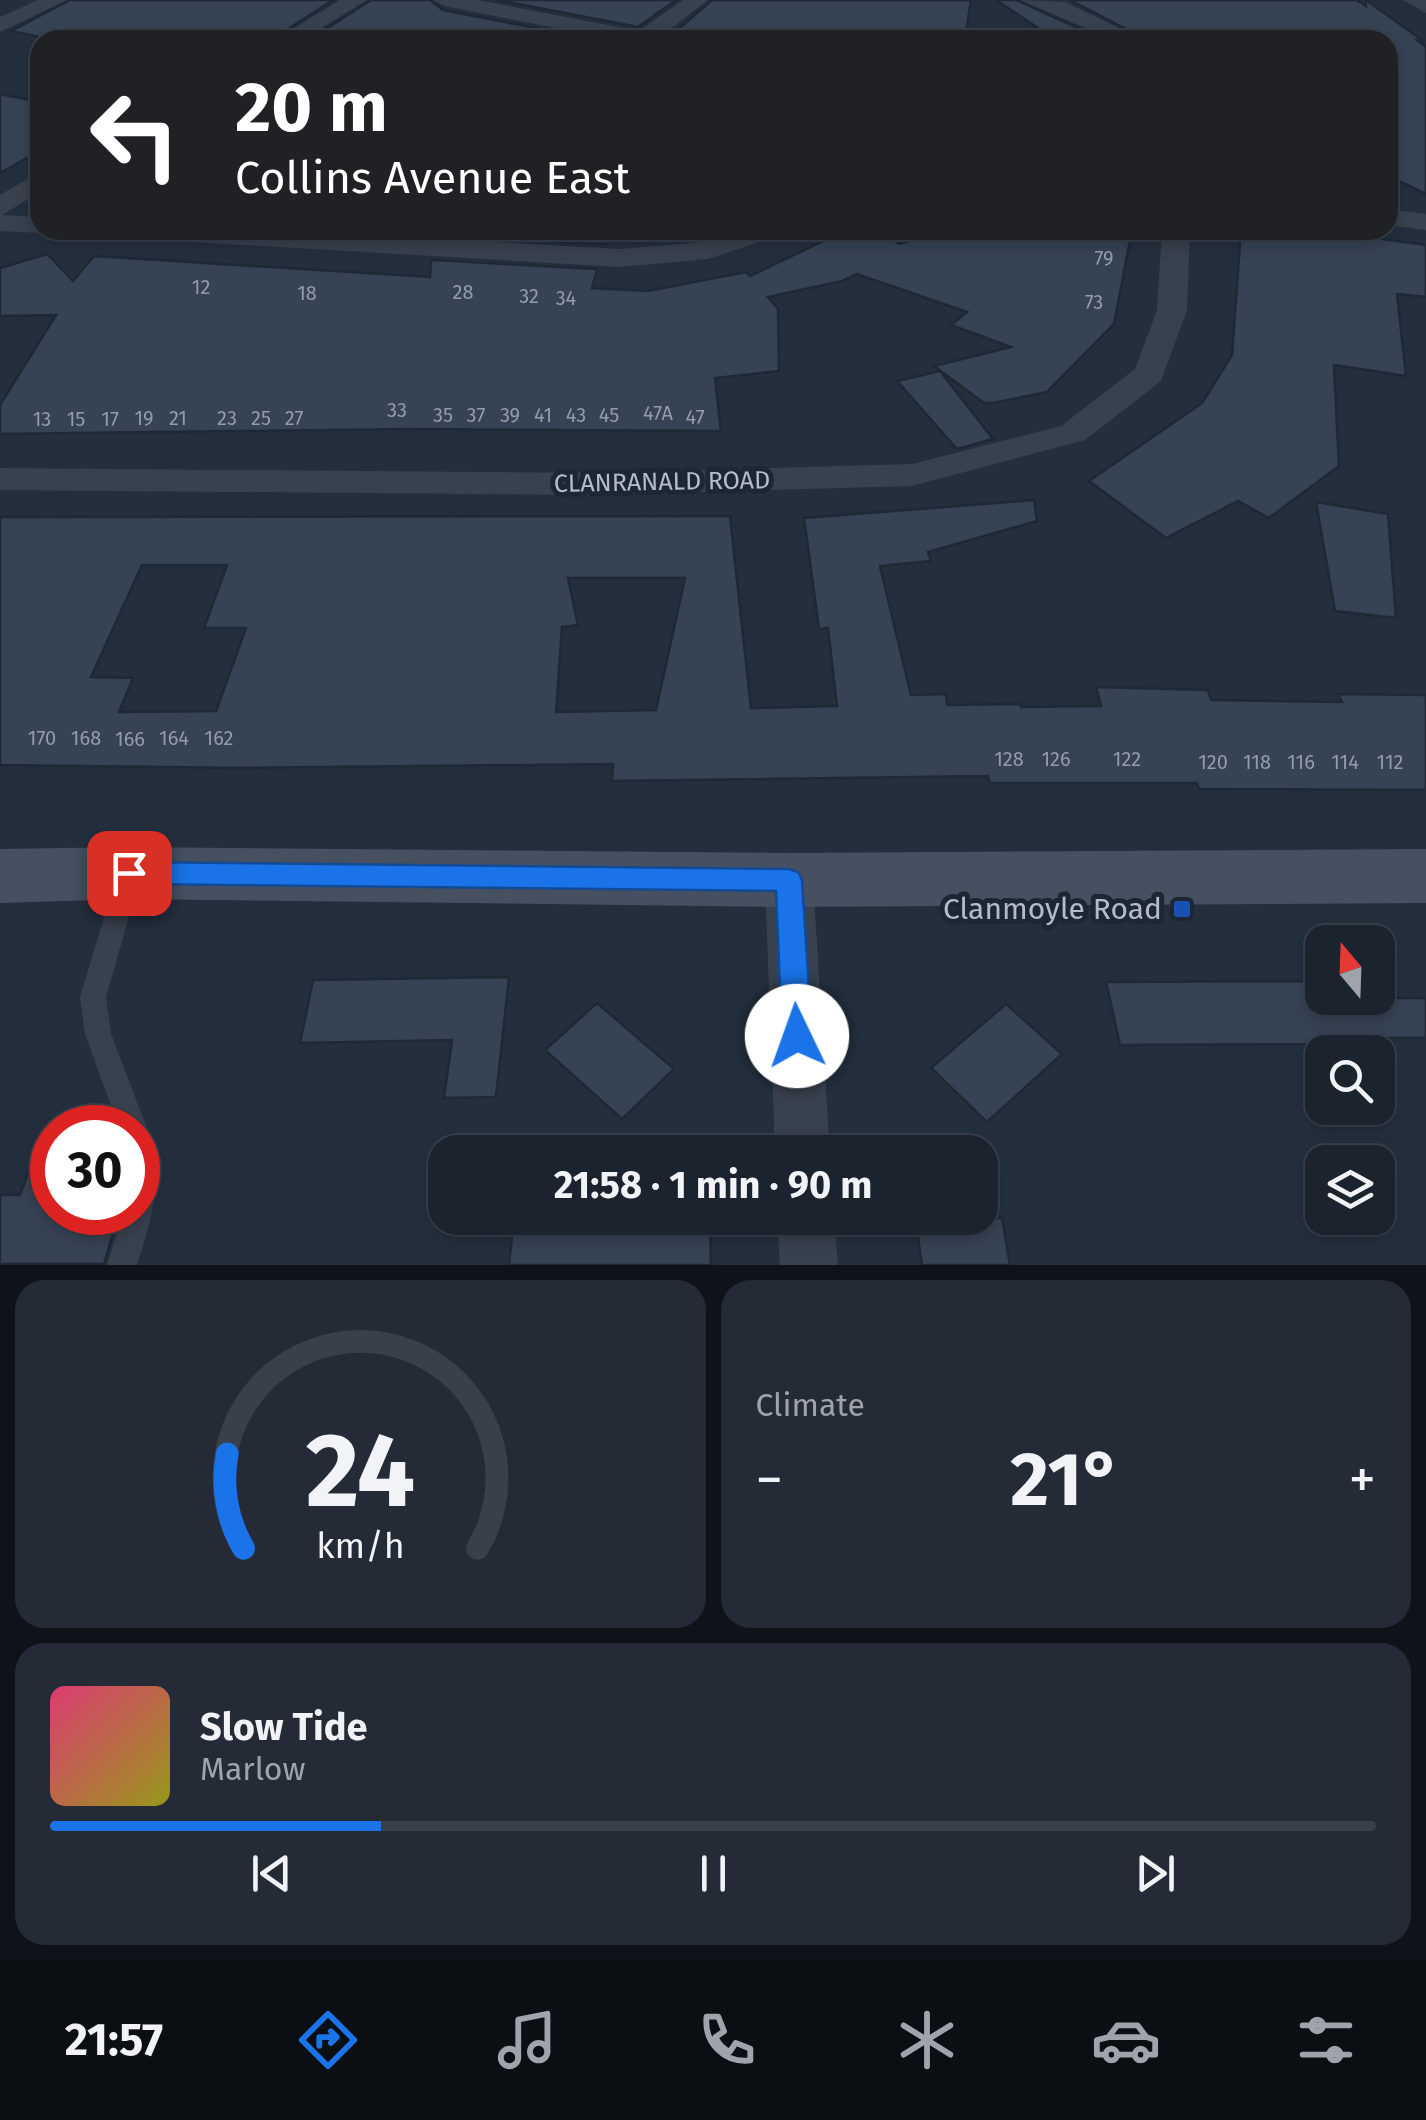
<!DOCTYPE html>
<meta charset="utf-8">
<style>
body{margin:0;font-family:"Fira Sans",sans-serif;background:#242b36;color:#f1f3f6;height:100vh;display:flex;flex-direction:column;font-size:38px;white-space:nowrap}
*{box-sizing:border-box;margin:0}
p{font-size:32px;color:#a0a4aa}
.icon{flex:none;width:55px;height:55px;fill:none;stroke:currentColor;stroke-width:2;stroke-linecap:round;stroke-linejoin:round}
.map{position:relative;height:1265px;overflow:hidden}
.drawer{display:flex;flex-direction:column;gap:15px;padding:15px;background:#0f1319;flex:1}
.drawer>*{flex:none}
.banner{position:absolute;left:30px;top:30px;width:1368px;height:210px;border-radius:30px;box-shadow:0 5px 15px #0003,0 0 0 2px #39404a;background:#202124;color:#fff;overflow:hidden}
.needle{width:65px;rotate:341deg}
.buttons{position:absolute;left:1305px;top:925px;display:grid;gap:20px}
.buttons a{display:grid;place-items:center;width:90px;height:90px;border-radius:20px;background:#1b232e;box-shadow:0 5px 15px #0003,0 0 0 2px #39404a;font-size:50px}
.speed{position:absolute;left:30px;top:1105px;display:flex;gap:20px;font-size:50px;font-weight:700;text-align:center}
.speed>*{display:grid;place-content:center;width:130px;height:130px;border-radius:50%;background:#1b232e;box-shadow:0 5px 15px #0003,0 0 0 2px #39404a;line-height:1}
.speed .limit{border:15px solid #d22;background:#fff;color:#111}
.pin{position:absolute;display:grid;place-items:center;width:85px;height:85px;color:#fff;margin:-42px;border-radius:20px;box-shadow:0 5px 15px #0006}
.me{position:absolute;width:110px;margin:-55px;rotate:357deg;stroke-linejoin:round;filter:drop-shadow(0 0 8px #0008)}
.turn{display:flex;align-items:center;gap:35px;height:210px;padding:0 40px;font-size:45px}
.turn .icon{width:130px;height:130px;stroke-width:2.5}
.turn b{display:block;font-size:70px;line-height:85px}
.big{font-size:75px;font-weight:700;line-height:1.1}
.drawer .tile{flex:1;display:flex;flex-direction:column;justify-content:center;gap:15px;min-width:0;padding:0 35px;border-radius:30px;background:#242b36}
.drawer .dial{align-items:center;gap:0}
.dial svg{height:260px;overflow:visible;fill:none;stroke:#39404a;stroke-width:7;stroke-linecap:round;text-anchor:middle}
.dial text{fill:#f1f3f6;stroke:none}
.song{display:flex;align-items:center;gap:30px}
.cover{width:120px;height:120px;border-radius:15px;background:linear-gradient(135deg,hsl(340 70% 55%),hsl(60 70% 35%))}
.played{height:10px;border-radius:5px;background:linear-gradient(90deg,#1a73e8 25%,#39404a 25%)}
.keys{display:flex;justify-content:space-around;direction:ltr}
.heat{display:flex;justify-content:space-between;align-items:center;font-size:55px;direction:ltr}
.drawer .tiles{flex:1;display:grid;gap:15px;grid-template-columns:1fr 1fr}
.tile:last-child{grid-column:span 2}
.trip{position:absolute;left:428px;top:1135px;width:570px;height:100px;border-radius:30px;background:#1b232e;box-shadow:0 5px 15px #0003,0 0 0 2px #39404a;font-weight:700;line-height:100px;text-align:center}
.menu{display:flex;height:160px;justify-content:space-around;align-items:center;background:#0b0e12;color:#a0a4aa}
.menu .icon{width:70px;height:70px}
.menu .on{color:#1a73e8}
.menu b{font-size:45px;color:#f1f3f6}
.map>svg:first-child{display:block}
.building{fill:#364354;stroke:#1f2835;stroke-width:2.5;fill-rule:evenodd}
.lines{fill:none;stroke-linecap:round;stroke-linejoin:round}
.service{fill:#38414e;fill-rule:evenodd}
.minor{fill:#38414e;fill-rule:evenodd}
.secondary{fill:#465061;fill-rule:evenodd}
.route{fill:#1a73e8;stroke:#114b97;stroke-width:2.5}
.transit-dot{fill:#1a4fb4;stroke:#1d2633;stroke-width:4}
.labels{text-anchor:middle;stroke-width:10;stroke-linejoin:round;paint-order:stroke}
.number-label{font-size:20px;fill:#929caa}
.street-label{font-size:25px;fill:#b4bcc9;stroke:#1d2633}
.near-poi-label{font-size:30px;fill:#b4bcc9;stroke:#1d2633;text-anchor:end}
</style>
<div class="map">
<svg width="1426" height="1265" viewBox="0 0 1426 1265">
<rect width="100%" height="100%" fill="#242f3e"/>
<!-- building -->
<g class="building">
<path d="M 70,0 L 333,0 L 271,40 L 54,40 L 11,31 Z"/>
<path d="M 371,0 L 430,0 L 443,10 L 597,40 L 309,40 Z"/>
<path d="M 497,0 L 676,0 L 638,27 Z"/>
<path d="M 712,0 L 971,0 L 965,40 L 666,40 Z"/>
<path d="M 996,0 L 1016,0 L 1104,40 L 1056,40 Z"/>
<path d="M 1070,0 L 1357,0 L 1366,6 L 1366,0 L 1422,40 L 1417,40 L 1426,47 L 1426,194 L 1388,176 L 1388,40 L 1147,40 Z"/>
<path d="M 0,94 L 40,102 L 40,151 L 0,173 Z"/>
<path d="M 432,230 L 609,230 L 605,244 L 432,235 Z"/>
<path d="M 846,230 L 873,230 L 900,244 L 945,230 L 1132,230 L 1114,324 L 1047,392 L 993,403 L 984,403 L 934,366 L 1011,347 L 951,325 L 967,312 L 857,274 L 842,281 L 768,297 L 778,309 L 779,371 L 715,378 L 721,431 L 409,429 L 0,434 L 0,405 L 56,315 L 0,316 L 0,268 L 47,254 L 73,281 L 94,256 L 430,277 L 431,260 L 597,269 L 592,288 L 648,291 L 746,272 L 750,276 Z"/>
<path d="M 1241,230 L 1317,230 L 1426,245 L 1426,297 L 1397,294 L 1406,376 L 1334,365 L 1339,466 L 1269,518 L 1238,501 L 1166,538 L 1089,481 L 1202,403 L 1232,355 Z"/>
<path d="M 940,371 L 993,439 L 957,449 L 897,381 Z"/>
<path d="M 1034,500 L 1037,521 L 928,552 L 931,561 L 880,566 L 911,695 L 946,694 L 947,705 L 1020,704 L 1021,707 L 1101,706 L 1096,687 L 1208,690 L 1211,700 L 1342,702 L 1338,694 L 1426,695 L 1426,790 L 1199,789 L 1197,783 L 990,783 L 988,776 L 612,781 L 613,764 L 241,768 L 0,765 L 0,517 L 730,516 L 751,708 L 837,706 L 828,628 L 819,629 L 804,518 ZM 142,565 L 227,565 L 204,628 L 246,628 L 216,711 L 119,712 L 133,678 L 91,677 ZM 568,578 L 685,578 L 656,710 L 556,712 L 562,627 L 578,625 Z"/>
<path d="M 1316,502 L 1388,514 L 1396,618 L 1335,611 Z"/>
<path d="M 509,977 L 496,1097 L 444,1098 L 452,1040 L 300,1043 L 313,980 Z"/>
<path d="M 1304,981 L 1310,998 L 1426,998 L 1426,1038 L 1324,1038 L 1326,1044 L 1120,1045 L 1106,982 Z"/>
<path d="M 597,1003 L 674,1069 L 622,1119 L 545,1050 Z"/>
<path d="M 1006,1004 L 1062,1054 L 987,1122 L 931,1068 Z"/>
<path d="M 48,1119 L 52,1119 L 52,1212 L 119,1212 L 104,1264 L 0,1264 L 0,1195 L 20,1195 Z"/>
<path d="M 514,1218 L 710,1218 L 711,1265 L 509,1265 Z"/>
<path d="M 915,1218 L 1002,1218 L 1010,1265 L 922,1265 Z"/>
</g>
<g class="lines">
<!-- service -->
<path class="service" d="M 129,865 L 137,868 L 141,875 L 106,997 L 111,1034 L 147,1128 L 141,1138 L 148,1141 C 165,1181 149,1226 137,1265 L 107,1265 L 123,1212 L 138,1212 L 138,1128 L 119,1128 L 85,1034 L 80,997 L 117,875 L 121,868 Z"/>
<!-- minor -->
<g class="minor">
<path d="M 38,0 L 67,0 L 0,32 L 0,17 Z"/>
<path d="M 340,0 L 367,0 L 302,40 L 275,40 Z"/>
<path d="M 433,0 L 477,0 L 639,31 L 683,0 L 708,0 L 660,37 L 662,40 L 616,40 L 444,6 Z"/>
<path d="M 1020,0 L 1065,2 L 1144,40 L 1114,40 Z"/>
<path d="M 1403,0 L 1426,0 L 1426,13 Z"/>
<path d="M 40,172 L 40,192 L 2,215 L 40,217 L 40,230 L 51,230 L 40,233 L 0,231 L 0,195 Z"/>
<path d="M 1388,209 L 1426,214 L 1426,230 L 1388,225 Z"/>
<path d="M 112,230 L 276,230 L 620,249 L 705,242 L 740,230 L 782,230 L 778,236 L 708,259 L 620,267 L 126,238 Z"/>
<path d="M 1162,230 L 1190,230 L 1187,310 L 1161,381 L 1085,440 L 912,486 L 600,495 L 0,490 L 0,468 L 600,473 L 912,464 L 1061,426 L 1135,369 L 1157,310 Z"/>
<path d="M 789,861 L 806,866 L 813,880 L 830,1152 L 775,1152 L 765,880 L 772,866 Z"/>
<path d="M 777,1218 L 834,1218 L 838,1265 L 780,1265 Z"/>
</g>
<!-- secondary -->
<path class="secondary" d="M 129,847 L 789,853 L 1426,849 L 1426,903 L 789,907 L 129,899 L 0,903 L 0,849 Z"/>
</g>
<!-- route -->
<path class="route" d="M 129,862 L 789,869 L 798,872 L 802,880 L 812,1036 L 807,1045 L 797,1049 L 786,1045 L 782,1036 L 776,891 L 129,884 L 120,881 L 116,873 L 120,866 Z"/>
<!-- markers -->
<rect class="transit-dot" x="1172" y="899" width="20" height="20" rx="5"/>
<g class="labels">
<!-- number labels -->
<g class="number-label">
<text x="1104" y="265">79</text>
<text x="201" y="294">12</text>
<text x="463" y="299">28</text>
<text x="307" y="300">18</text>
<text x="529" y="303">32</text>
<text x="566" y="305">34</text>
<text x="1094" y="309">73</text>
<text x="397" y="417">33</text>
<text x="658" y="420">47A</text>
<text x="443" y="422">35</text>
<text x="476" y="422">37</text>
<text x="510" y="422">39</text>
<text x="543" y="422">41</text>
<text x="576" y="422">43</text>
<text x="609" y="422">45</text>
<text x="695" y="424">47</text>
<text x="144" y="425">19</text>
<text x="178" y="425">21</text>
<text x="227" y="425">23</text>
<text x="261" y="425">25</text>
<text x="294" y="425">27</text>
<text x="42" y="426">13</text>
<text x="76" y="426">15</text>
<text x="110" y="426">17</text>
<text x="42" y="745">170</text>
<text x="86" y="745">168</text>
<text x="174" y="745">164</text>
<text x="219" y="745">162</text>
<text x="130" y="746">166</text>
<text x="1009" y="766">128</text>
<text x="1056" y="766">126</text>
<text x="1127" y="766">122</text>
<text x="1213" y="769">120</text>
<text x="1257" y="769">118</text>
<text x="1301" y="769">116</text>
<text x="1345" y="769">114</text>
<text x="1390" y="769">112</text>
</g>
<!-- street labels -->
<g class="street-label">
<text transform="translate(662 481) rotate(-1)" y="9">CLANRANALD ROAD</text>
</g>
<!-- near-poi labels -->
<g class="near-poi-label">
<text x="1162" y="919">Clanmoyle Road</text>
</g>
</g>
</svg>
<div class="buttons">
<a><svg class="needle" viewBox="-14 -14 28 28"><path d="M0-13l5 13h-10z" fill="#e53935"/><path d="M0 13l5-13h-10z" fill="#a0a4aa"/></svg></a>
<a><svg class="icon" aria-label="search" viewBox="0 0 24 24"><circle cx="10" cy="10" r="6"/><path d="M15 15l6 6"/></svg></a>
<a><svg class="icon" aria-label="layers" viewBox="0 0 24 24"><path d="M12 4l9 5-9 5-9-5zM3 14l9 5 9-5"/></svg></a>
</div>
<div class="speed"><div class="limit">30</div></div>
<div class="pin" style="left:129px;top:873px;background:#d93025"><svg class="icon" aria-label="arrive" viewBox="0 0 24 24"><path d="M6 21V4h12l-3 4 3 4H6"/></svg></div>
<svg class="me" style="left:797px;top:1036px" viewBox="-20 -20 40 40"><circle r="19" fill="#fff"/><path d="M0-13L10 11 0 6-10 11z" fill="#1a73e8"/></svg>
<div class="trip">21:58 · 1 min · 90 m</div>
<div class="banner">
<div class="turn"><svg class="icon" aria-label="left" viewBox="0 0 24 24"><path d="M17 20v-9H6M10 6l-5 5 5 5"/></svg><div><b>20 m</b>Collins Avenue East</div></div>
</div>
</div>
<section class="drawer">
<div class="tiles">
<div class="tile dial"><svg viewBox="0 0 100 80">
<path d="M14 69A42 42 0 1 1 86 69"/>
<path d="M14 69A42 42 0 0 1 9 40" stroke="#1a73e8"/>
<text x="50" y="56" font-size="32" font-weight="700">24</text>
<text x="50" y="72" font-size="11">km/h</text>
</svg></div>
<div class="tile"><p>Climate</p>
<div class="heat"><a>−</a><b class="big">21°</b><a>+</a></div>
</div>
<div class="tile">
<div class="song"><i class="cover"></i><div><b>Slow Tide</b><p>Marlow</p></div></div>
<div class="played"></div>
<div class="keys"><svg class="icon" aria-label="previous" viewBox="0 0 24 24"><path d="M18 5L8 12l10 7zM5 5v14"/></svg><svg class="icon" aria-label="pause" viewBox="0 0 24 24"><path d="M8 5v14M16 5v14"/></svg><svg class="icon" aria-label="next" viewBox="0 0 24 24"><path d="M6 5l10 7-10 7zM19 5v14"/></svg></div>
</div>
</div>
</section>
<nav class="menu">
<b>21:57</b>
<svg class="icon on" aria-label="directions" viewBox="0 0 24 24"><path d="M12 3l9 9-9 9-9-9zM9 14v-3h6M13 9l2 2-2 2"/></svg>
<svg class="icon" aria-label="music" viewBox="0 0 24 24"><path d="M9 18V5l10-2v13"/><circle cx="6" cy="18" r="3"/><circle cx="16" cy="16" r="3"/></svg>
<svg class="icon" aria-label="phone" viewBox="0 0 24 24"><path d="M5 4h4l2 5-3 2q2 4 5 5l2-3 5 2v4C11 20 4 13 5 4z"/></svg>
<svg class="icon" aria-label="climate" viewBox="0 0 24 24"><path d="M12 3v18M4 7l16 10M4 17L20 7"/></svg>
<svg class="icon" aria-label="car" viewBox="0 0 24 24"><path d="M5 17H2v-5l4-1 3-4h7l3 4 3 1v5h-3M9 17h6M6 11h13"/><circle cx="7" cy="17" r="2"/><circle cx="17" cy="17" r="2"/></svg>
<svg class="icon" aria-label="filters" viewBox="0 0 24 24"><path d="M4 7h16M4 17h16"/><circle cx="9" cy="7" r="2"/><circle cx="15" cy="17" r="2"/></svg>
</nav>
